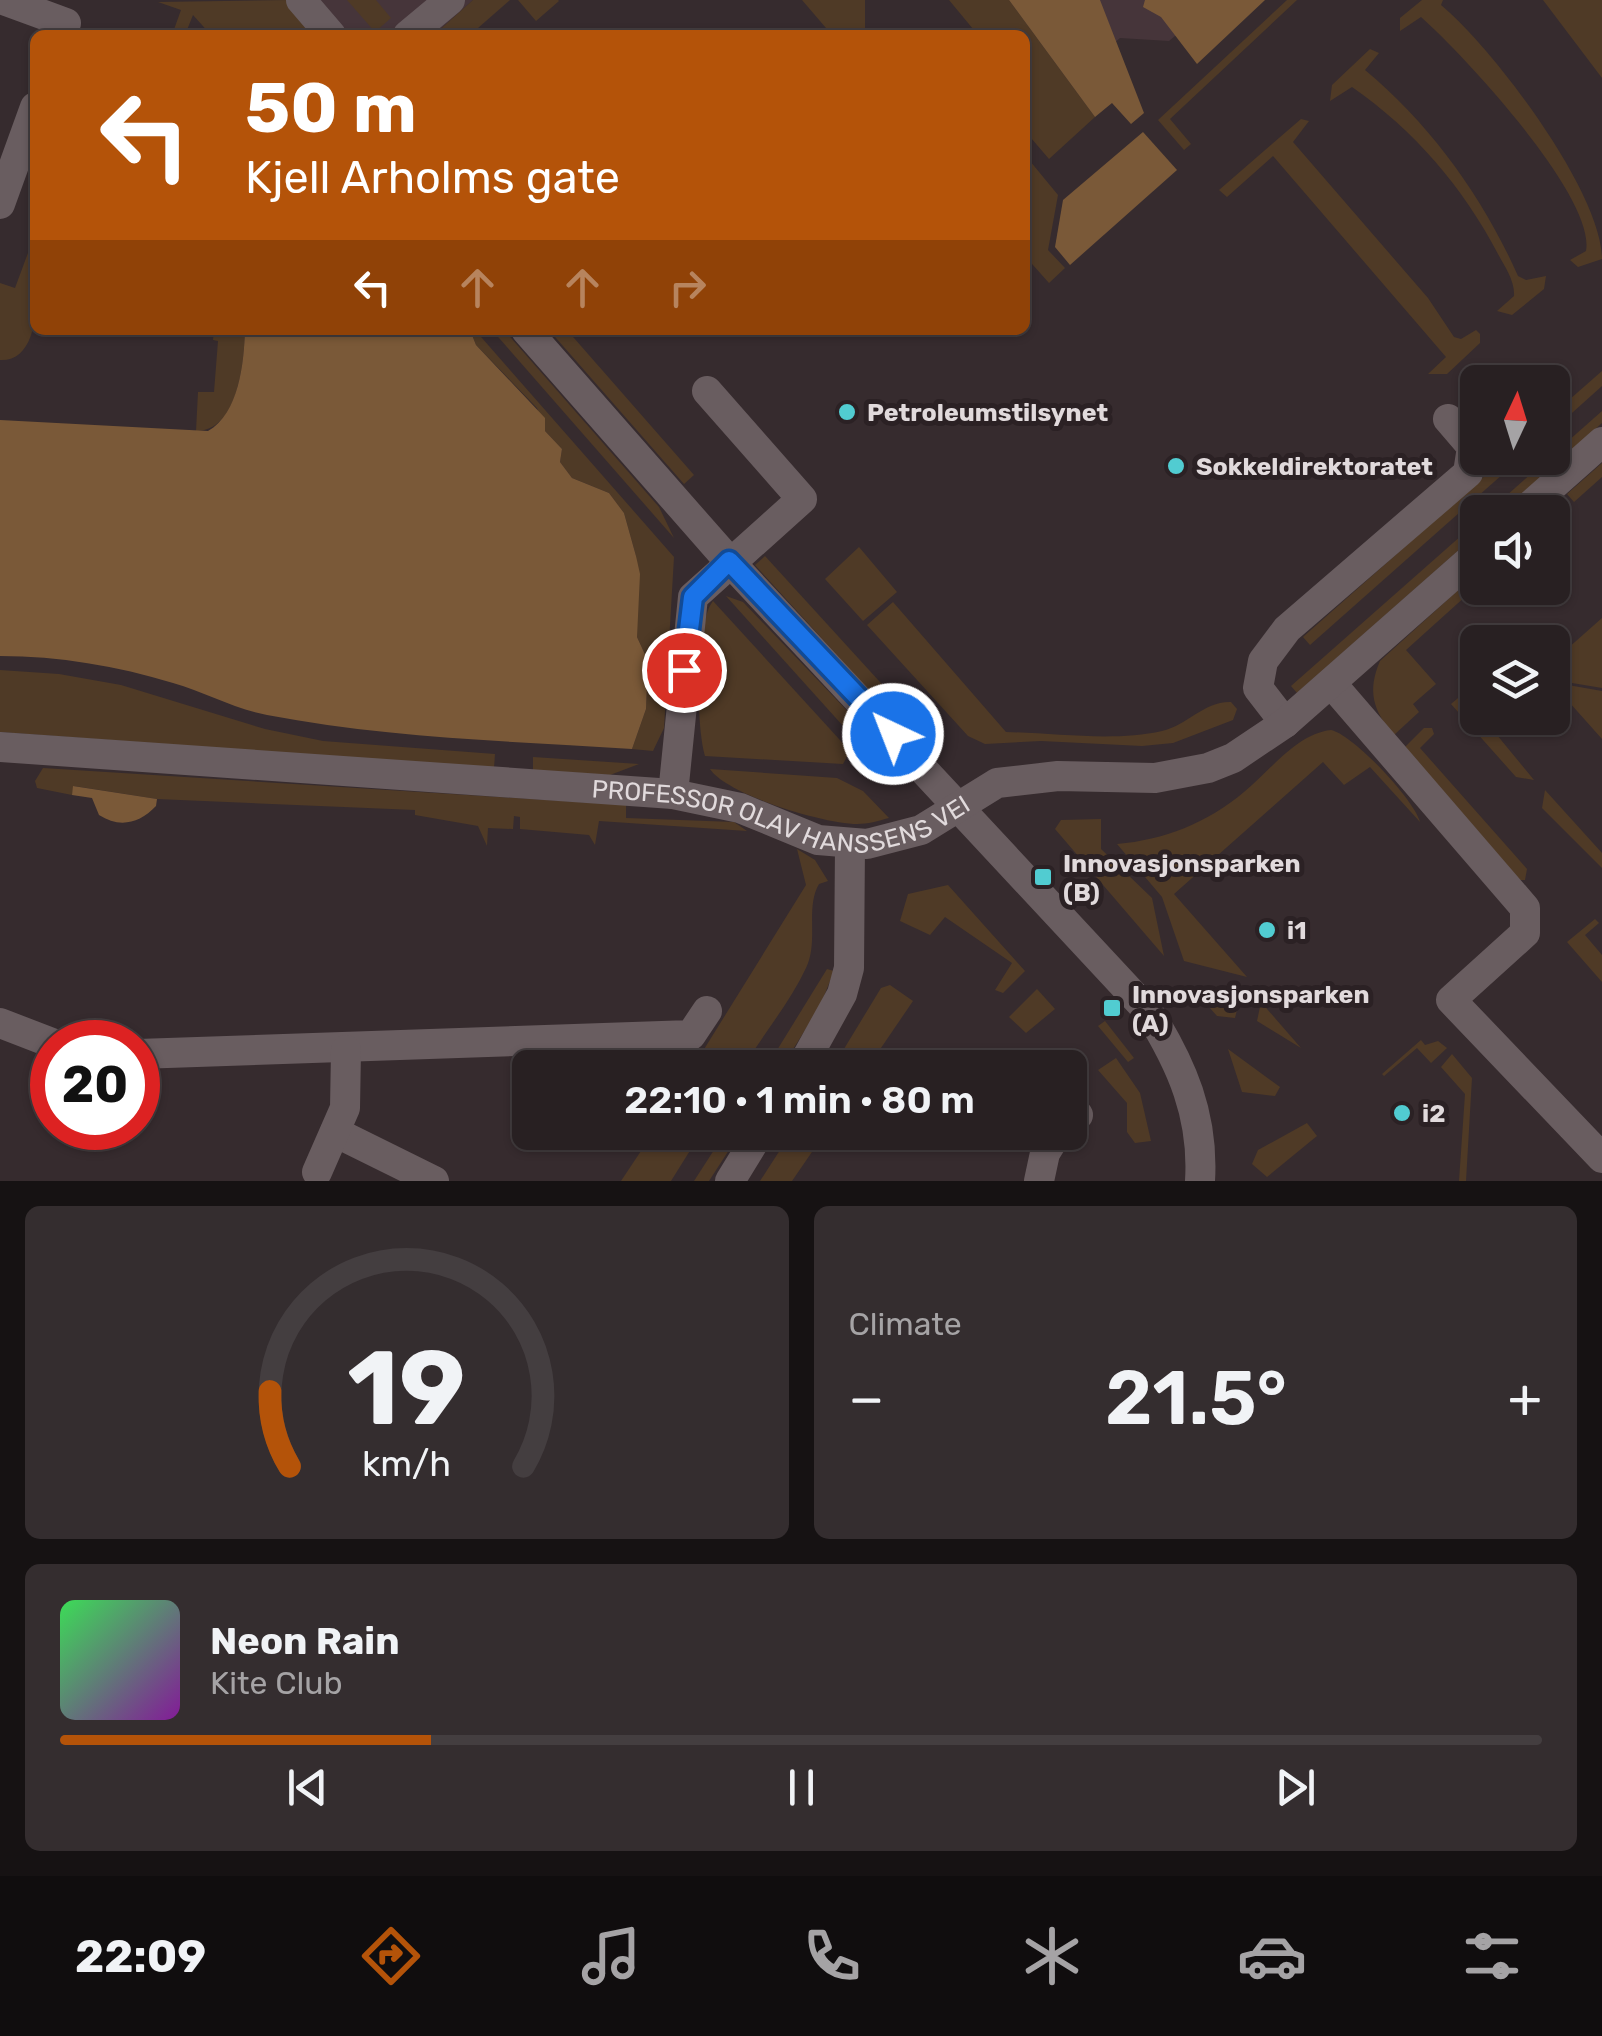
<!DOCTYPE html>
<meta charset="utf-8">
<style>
body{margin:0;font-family:Rubik,sans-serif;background:#342d2f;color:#f1f3f6;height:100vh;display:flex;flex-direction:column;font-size:38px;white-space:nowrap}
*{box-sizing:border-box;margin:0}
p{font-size:32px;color:#a5a3a5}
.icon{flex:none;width:55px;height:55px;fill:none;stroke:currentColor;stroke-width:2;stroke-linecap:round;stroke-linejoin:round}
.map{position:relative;height:1181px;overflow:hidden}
.drawer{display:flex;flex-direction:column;gap:25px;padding:25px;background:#161213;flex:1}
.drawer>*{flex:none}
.hud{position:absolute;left:30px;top:30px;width:1000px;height:305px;border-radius:15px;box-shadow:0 2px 8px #0004,0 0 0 2px #443e40;background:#b45309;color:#fff;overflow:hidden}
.needle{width:65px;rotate:4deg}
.buttons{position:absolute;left:1460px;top:365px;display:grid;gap:20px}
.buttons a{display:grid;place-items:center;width:110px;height:110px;border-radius:15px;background:#282022;box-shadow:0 2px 8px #0004,0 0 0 2px #443e40;font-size:50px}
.speed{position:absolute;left:30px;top:1020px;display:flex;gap:20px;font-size:50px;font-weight:700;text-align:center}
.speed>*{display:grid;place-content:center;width:130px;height:130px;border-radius:50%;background:#282022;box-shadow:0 2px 8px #0004,0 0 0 2px #443e40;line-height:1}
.speed .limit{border:15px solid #d22;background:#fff;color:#111}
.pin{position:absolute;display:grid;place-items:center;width:85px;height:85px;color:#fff;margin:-42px;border:5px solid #fff;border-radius:50%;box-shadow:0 2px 10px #0007}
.me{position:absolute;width:110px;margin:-55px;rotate:317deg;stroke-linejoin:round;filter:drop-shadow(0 0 8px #0008)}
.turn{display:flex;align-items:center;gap:35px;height:210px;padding:0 50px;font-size:45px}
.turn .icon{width:130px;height:130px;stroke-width:2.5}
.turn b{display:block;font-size:70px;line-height:85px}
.lanes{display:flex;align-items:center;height:95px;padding:0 50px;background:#0003;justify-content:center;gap:50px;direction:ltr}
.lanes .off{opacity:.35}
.big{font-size:75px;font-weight:600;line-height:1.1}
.drawer .card{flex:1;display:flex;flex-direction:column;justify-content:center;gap:15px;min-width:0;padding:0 35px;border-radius:15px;background:#342d2f}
.drawer .dial{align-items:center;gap:0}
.dial svg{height:260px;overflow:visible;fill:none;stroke:#443e40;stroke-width:7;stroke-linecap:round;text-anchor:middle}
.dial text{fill:#f1f3f6;stroke:none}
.song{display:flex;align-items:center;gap:30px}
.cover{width:120px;height:120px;border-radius:15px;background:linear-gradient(135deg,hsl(130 70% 55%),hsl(290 70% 35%))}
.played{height:10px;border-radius:5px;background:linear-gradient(90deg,#b45309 25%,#443e40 25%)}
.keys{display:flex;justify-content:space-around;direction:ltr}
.heat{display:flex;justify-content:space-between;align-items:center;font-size:55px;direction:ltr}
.drawer .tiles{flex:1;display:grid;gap:25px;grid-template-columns:1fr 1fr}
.card:last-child{grid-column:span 2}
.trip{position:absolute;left:512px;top:1050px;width:575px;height:100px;border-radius:15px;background:#282022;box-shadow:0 2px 8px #0004,0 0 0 2px #443e40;font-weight:600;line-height:100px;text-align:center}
.tabs{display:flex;height:160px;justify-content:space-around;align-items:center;background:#100d0e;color:#a5a3a5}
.tabs .icon{width:70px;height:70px}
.tabs .on{color:#b45309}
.tabs b{font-size:45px;color:#f1f3f6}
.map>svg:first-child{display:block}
.built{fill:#46353a}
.green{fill:#4f3a26}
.forest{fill:#7a5938}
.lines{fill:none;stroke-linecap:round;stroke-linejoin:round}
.minor{stroke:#695d60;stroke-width:30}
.route-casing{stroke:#114b97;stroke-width:25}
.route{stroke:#1a73e8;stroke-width:18}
.poi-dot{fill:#51ccd1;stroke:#2b2124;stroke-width:4}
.labels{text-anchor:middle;stroke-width:10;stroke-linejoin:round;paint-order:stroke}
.poi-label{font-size:25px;font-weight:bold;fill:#e1dadc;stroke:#2b2124;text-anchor:start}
.street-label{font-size:25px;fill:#e1dadc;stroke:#2b2124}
</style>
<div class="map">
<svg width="1602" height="1181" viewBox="0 0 1602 1181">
<rect width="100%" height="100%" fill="#362b2e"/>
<!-- built -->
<g class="built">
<path d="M 289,0 L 473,0 L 434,35 L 320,35 Z"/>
<path d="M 1009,0 L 1218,0 L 1169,41 L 1120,38 L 1105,51 Z"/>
</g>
<!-- green -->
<g class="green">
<path d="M 289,0 L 320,35 L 211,35 L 193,15 L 185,35 L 172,35 L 181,10 L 158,2 Z"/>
<path d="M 347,0 L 376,0 L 391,18 L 375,32 Z"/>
<path d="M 473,0 L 510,0 L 470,35 L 434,35 Z"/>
<path d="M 518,0 L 558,0 L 559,1 L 536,21 Z"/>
<path d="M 802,0 L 865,0 L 865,35 L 832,35 Z"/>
<path d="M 949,0 L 1009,0 L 1095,117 L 1049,159 L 1025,131 L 1025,35 L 978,35 Z"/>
<path d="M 1287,0 L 1297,0 L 1170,119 L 1191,144 L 1184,150 L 1158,120 Z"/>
<path d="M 1422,0 L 1443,0 L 1441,5 C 1493,48 1602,192 1602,259 L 1578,267 L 1570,260 L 1586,251 C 1596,197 1463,54 1421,17 L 1400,31 L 1400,18 Z"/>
<path d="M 1543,0 L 1602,0 L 1602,78 Z"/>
<path d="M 1370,49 L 1379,53 L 1365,70 C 1431,125 1483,197 1518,276 L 1526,280 L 1546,276 L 1544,289 L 1512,315 L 1497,311 L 1514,296 C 1515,281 1505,267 1498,254 C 1463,187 1414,130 1352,87 L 1330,101 L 1332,85 Z"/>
<path d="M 1301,119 L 1309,121 L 1293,142 L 1428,298 L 1454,337 L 1461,339 L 1476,330 L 1480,334 L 1480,343 L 1447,374 L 1428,374 L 1446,357 L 1273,156 L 1227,197 L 1219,190 Z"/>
<path d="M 1025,155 L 1058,195 L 1048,250 L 1065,268 L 1049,283 L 1025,256 Z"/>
<path d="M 35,234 C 35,267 49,362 0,360 L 0,283 L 15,288 Z"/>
<path d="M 214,330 L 245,330 C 244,363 238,431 196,431 L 198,392 L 214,392 L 218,341 L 213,340 Z"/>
<path d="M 470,330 L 475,330 L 674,557 L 664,728 L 653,751 L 632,749 L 646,709 L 648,661 L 637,637 L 636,556 L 624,513 L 609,493 L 572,478 L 560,462 L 562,449 L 545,431 L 537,408 L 476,345 Z"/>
<path d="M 492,330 L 504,330 L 659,507 L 674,538 Z"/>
<path d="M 549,330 L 567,330 L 694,475 L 684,484 Z"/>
<path d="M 1602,371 L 1602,386 L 1553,430 L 1553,414 Z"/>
<path d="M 1602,411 L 1602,423 L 1502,512 L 1488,512 Z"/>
<path d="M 1505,458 L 1521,458 L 1310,645 L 1303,637 Z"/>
<path d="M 1602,463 L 1602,477 L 1574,502 L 1567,494 Z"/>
<path d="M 1477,522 L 1477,534 L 1297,693 L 1291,686 L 1462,535 L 1469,538 L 1468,530 Z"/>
<path d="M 859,547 L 897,592 L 863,621 L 825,579 Z"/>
<path d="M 765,556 L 921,727 L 924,737 L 919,745 L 755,565 Z"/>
<path d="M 1477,573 L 1477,586 L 1406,650 L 1436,684 L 1413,704 L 1419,712 L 1394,735 C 1373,711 1367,691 1380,661 Z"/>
<path d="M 726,596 L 743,602 L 899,765 L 887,770 L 880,767 Z"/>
<path d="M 713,601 L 850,751 L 843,764 L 705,756 C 696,728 695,623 713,601 Z"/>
<path d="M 893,602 L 1006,732 C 1055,733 1114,742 1162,731 C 1188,725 1204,701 1231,702 L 1237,709 L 1233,720 L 1173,743 L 1142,746 L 1041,741 L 985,744 L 968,736 L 867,625 Z"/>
<path d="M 1602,618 L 1602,688 L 1566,682 L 1553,663 L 1553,653 L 1558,657 Z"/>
<path d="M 1552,666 L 1568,685 L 1602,691 L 1602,739 L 1553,684 Z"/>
<path d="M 0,670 L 59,674 L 121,685 L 265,729 L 323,741 L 495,754 L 494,768 L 0,732 Z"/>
<path d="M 1464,693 L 1478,718 L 1483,718 L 1534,780 L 1516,777 L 1451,704 Z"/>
<path d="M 1424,728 L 1432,728 L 1434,734 L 1420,748 L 1527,869 L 1525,880 L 1520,880 L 1405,747 Z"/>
<path d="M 1331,730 C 1354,735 1415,801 1420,822 L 1370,767 L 1344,785 L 1323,762 L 1174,894 L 1247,977 L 1184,961 L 1162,897 L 1117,844 C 1164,840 1207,823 1244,792 C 1270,771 1296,734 1331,730 Z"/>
<path d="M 533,757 L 639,764 L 610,775 L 533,770 Z"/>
<path d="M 43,768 L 626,805 L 626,818 L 734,822 L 747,831 L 599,821 L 595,845 L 589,835 L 520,829 L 520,817 L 514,816 L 513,829 L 488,828 L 487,846 L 478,826 L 415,815 L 415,810 L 157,799 L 74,786 L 72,795 L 37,788 L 35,781 Z"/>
<path d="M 710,769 L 837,778 L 863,791 L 889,818 C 878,821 868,824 857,824 C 825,824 727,795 710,769 Z"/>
<path d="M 1545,790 L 1602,853 L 1602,868 L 1542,808 Z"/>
<path d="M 1101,819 L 1101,849 L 1152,898 L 1164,956 L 1055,829 L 1061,820 Z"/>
<path d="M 797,849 L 815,860 L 828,881 L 819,884 C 805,908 819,941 806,968 C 790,1002 763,1035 743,1067 L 693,1067 L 806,885 Z"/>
<path d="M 948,885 L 1025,971 L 1003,993 L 995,990 L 1012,963 L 945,917 L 930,935 L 900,921 L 908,894 Z"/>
<path d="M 1595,919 L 1599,923 L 1585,935 L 1602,955 L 1602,982 L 1567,942 Z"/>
<path d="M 827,969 L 834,971 L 820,1006 L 782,1067 L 766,1068 Z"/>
<path d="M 890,985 L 913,1001 L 868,1067 L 833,1067 L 881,988 Z"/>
<path d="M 1037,989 L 1055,1009 L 1026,1033 L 1009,1017 Z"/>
<path d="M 1194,990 L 1240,998 L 1235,1018 L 1217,1016 Z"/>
<path d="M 1261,1002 L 1301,1048 L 1257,1021 Z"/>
<path d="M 1105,1021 L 1134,1058 L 1128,1062 L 1098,1026 Z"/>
<path d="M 1421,1040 L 1425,1045 L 1438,1041 L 1447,1048 L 1431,1063 L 1417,1048 L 1384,1076 L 1382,1074 Z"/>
<path d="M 1228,1049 L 1280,1087 L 1275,1096 L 1242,1092 Z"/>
<path d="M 1452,1054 L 1472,1078 L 1466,1181 L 1459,1181 L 1465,1094 L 1441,1067 Z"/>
<path d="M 1116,1058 L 1140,1093 L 1151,1141 L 1135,1143 L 1127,1132 L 1127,1103 L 1098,1070 Z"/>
<path d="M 1307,1123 L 1317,1136 L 1267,1177 L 1252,1164 L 1258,1150 Z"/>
<path d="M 653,1133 L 701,1133 L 671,1181 L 621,1181 Z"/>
<path d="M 725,1133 L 740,1133 L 709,1181 L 694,1181 Z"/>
<path d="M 791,1133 L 825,1133 L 792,1181 L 760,1181 Z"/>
</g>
<!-- forest -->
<g class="forest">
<path d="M 1009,0 L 1100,0 L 1144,113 L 1131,124 L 1112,103 L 1095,117 Z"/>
<path d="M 1145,0 L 1265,0 L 1197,64 L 1161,17 L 1143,7 Z"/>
<path d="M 1143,132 L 1177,170 L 1070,265 L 1055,247 L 1063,200 Z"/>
<path d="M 245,330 L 470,330 L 476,345 L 545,418 L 545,431 L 562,449 L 560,462 L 572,478 L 609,493 L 624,513 L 636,556 L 640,574 L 637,637 L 648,661 L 646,709 L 632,749 C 510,741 387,738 267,715 C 234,709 205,692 173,683 C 117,666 59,656 0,656 L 0,420 L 208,431 C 239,414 244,362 245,330 Z"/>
<path d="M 73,786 L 157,799 L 156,806 C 139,824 119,828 99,815 L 92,798 L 72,795 Z"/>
</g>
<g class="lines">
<!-- minor -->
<g class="minor">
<path d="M 3,0 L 66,23 L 61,35"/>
<path d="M 301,0 L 331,35"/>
<path d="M 408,35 L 450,0"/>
<path d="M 0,204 L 35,107"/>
<path d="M 526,330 L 729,561 L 1148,1011 C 1182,1065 1204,1116 1200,1181"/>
<path d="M 1523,512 L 1602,442"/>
<path d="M 1331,683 L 1525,908 L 1525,933 L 1451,1000 L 1602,1158"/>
<path d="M 1285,723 L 1258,688 L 1263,661 L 1287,629 L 1468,473 L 1472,447 L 1448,419"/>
<path id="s1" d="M 0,747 L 673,794 L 740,808 L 818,840 L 867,844 L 921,830 L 997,783 L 1058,776 L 1155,778 L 1208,768 L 1233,758 L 1285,723 L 1478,553"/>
<path d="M 673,794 L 693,597 L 802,499 L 707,391"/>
<path d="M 0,1023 L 52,1043"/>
<path d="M 138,1054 L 691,1035 L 707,1011"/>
<path d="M 801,1068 L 842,994 L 849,968 L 850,845"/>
<path d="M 1070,1122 L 1078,1115"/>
<path d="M 335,1132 L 434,1181"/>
<path d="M 317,1172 L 345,1108 L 346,1050"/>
<path d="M 730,1181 L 760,1132"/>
<path d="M 1039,1181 L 1045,1153 L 1058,1132"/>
</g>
</g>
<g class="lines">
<!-- route casing -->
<g class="route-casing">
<path id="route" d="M 684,670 L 693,597 L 729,561 L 893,734"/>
</g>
<!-- route -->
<use href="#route" class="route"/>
</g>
<!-- markers -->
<g class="poi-dot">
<circle cx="847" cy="412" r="10"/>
<circle cx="1176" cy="466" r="10"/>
<rect x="1033" y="867" width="20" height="20" rx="5"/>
<circle cx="1267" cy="930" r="10"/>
<rect x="1102" y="998" width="20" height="20" rx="5"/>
<circle cx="1402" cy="1113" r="10"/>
</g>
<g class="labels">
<!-- poi labels -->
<g class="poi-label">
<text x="867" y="421">Petroleumstilsynet</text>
<text x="1196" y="475">Sokkeldirektoratet</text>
<text x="1063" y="872">Innovasjonsparken<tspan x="1063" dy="29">(B)</tspan></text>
<text x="1287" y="939">i1</text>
<text x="1132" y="1003">Innovasjonsparken<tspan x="1132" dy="29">(A)</tspan></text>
<text x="1422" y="1122">i2</text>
</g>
<!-- street labels -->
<g class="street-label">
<text dy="9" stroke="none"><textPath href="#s1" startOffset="790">PROFESSOR OLAV HANSSENS VEI</textPath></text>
</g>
</g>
</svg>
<div class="buttons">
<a><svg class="needle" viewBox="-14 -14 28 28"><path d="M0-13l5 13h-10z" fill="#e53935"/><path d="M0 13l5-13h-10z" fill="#a5a3a5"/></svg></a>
<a><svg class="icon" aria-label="sound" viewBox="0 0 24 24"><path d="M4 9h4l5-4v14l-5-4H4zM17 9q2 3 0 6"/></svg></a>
<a><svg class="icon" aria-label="layers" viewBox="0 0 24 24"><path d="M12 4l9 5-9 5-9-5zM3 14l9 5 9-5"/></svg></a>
</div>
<div class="speed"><div class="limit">20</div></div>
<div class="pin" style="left:684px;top:670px;background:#d93025"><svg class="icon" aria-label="arrive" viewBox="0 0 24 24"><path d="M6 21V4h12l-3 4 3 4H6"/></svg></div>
<svg class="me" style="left:893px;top:734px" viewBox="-20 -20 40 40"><circle r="17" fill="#1a73e8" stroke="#fff" stroke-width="3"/><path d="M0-11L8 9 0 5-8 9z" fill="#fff"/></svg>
<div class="trip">22:10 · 1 min · 80 m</div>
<div class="hud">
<div class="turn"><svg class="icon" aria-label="left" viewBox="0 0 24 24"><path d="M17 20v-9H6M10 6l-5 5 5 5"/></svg><div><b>50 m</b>Kjell Arholms gate</div></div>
<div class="lanes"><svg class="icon" aria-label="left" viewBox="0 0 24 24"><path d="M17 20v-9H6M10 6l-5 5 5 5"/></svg><svg class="icon off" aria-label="ahead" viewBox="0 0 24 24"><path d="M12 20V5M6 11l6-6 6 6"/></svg><svg class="icon off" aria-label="ahead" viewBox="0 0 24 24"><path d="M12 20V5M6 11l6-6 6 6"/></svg><svg class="icon off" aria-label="right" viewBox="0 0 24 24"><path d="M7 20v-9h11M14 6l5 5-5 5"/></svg></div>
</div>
</div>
<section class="drawer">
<div class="tiles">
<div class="card dial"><svg viewBox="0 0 100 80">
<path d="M14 69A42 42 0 1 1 86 69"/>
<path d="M14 69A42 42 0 0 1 8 46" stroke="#b45309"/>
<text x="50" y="56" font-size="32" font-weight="700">19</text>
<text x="50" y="72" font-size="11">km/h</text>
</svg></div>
<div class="card"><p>Climate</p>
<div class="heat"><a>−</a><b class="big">21.5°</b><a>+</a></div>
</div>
<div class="card">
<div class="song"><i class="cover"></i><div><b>Neon Rain</b><p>Kite Club</p></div></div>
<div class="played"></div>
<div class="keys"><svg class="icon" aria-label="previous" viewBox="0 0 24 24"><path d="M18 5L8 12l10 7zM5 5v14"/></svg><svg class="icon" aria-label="pause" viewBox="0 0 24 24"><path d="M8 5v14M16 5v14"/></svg><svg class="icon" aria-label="next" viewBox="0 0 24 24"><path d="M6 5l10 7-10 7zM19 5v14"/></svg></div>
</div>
</div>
</section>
<nav class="tabs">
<b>22:09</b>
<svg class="icon on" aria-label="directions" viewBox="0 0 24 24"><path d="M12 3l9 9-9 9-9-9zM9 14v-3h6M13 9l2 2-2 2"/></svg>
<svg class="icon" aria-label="music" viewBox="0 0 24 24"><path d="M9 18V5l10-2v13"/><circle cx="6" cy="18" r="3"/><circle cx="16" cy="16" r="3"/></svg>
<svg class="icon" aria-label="phone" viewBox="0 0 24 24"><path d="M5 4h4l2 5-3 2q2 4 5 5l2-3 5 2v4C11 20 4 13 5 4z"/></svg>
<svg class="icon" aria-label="climate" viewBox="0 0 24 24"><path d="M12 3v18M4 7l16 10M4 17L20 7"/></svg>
<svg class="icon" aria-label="car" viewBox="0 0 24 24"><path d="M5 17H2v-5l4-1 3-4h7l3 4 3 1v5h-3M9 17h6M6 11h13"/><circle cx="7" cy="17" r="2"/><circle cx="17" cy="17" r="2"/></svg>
<svg class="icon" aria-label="filters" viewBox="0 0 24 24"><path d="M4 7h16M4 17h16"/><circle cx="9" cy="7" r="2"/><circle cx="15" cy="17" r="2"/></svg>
</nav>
